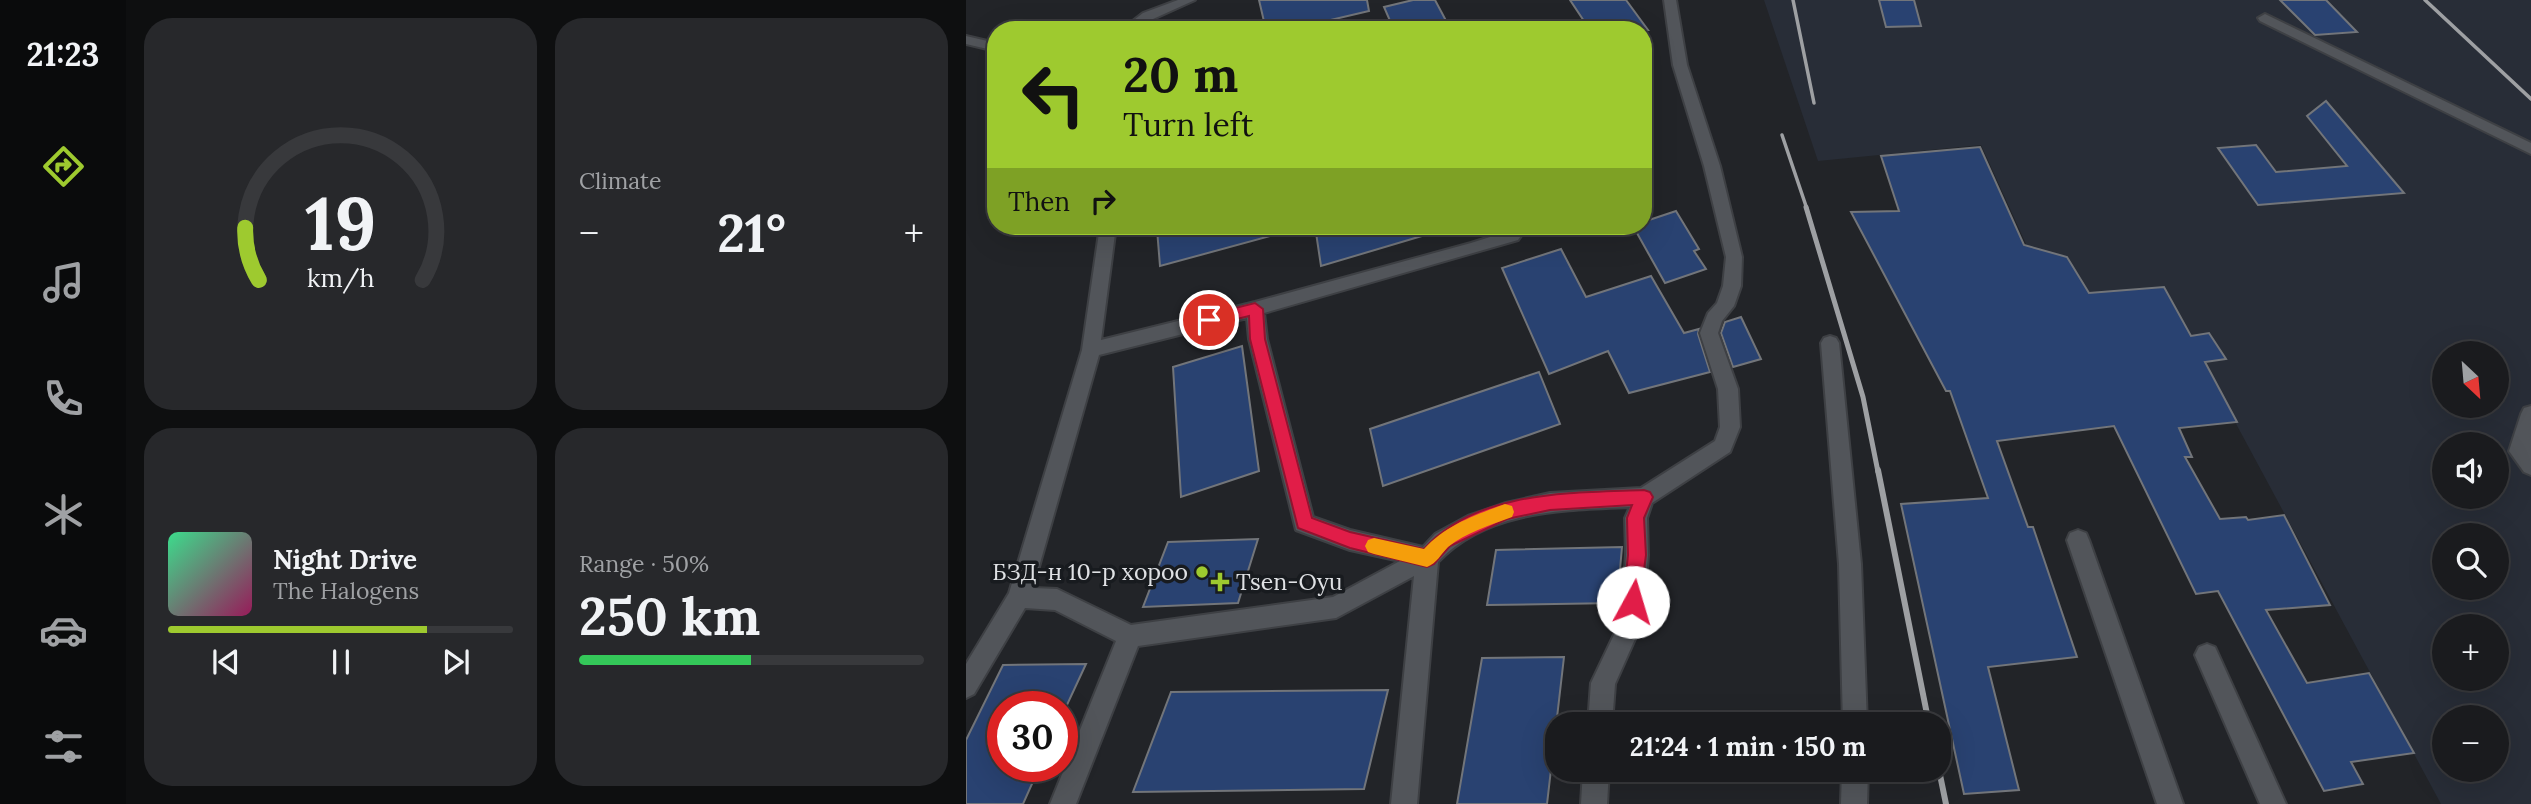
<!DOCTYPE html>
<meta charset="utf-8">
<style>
body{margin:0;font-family:Lora,serif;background:#27282b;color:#f1f3f6;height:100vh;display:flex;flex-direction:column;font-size:26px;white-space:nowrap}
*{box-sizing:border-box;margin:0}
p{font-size:23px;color:#9fa1a4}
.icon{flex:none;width:38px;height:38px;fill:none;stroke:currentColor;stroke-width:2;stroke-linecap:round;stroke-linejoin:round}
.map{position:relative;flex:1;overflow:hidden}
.panel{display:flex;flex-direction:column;gap:18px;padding:18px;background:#0e0f10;width:840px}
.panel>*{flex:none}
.hud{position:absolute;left:21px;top:21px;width:665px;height:214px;border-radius:28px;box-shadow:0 7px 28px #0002,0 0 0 2px #38393c;background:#9eca2f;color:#111;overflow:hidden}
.needle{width:46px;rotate:154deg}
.tools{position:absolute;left:1466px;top:341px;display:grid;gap:14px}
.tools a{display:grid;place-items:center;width:77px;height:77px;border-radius:50%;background:#1a1b1e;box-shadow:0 7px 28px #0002,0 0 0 2px #38393c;font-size:35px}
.speed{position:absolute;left:21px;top:691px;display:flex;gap:14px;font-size:35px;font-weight:700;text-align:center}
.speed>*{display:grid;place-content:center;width:91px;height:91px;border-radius:50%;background:#1a1b1e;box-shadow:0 7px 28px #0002,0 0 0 2px #38393c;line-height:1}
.speed .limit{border:10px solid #d22;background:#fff;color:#111}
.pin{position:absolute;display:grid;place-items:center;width:60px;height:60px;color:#fff;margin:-30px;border:4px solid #fff;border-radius:50%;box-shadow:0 2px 7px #0007}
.me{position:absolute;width:77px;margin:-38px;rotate:6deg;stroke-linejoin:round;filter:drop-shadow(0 0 5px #0008)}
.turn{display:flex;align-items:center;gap:24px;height:147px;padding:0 21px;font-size:32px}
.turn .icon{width:91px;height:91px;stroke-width:2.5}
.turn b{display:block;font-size:49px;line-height:60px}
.then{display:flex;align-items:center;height:66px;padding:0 21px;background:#0003;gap:14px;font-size:26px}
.big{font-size:52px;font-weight:700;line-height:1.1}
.panel .widget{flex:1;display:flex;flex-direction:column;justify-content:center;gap:10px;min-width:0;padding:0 24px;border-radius:28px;background:#27282b}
.panel .dial{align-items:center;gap:0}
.dial svg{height:182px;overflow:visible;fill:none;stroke:#38393c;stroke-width:7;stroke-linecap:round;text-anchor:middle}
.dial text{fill:#f1f3f6;stroke:none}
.song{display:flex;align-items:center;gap:21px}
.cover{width:84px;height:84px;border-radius:10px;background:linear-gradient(135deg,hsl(150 70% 55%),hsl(330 70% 35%))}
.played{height:7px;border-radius:4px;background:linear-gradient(90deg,#9eca2f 75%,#38393c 75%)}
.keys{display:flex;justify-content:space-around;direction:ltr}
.heat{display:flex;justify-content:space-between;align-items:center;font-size:38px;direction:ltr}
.charge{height:10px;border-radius:5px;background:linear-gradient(90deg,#34c759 50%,#38393c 0)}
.panel .tiles{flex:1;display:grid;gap:18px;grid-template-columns:repeat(2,1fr)}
.trip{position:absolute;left:579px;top:712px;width:406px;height:70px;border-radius:28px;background:#1a1b1e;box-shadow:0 7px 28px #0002,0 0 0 2px #38393c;font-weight:700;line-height:70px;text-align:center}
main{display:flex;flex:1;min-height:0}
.menu{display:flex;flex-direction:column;width:126px;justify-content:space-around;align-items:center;background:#0a0b0c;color:#9fa1a4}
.menu .icon{width:49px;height:49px}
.menu .on{color:#9eca2f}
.menu b{font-size:32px;color:#f1f3f6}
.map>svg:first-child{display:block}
.built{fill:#282d37;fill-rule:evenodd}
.building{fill:#294271;stroke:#72757a;stroke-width:2}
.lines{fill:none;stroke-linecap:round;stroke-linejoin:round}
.service-casing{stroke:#3e4044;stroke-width:4}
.minor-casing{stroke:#3e4044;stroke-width:4}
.service{fill:#52555a;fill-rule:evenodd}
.minor{fill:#52555a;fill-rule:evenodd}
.rail-far2{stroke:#9ea0a3;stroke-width:3.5}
.rail-far1{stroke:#9ea0a3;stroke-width:5}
.rail{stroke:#9ea0a3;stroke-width:6}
.route{fill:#e11d48;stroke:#92132f;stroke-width:2}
.slow{fill:#f59e0b}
.poi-dot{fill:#9eca2f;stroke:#181b1f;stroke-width:2.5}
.labels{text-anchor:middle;stroke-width:7;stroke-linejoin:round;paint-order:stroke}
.poi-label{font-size:23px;fill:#dfe1e4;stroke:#181b1f;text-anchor:end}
</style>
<main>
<nav class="menu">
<b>21:23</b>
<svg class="icon on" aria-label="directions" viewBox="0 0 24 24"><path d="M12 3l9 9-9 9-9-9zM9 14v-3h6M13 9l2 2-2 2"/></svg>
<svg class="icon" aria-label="music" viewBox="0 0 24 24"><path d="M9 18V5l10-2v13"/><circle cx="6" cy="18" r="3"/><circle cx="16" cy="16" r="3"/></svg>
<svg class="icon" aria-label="phone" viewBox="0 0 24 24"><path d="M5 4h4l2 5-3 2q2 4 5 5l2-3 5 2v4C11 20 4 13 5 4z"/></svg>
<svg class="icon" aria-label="climate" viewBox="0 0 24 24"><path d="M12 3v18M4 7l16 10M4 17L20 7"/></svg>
<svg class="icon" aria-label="car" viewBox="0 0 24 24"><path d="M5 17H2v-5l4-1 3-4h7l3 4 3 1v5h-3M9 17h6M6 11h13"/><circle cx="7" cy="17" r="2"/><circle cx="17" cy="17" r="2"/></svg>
<svg class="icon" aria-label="filters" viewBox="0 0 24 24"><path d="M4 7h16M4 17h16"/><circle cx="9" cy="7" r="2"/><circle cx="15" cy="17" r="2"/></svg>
</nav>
<section class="panel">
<div class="tiles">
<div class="widget dial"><svg viewBox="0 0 100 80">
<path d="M14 69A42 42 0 1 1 86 69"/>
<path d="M14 69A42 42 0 0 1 8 46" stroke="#9eca2f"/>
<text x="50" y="56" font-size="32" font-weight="700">19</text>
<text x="50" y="72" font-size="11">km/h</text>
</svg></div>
<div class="widget"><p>Climate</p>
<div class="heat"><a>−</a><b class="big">21°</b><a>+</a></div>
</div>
<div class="widget">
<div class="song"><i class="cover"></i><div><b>Night Drive</b><p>The Halogens</p></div></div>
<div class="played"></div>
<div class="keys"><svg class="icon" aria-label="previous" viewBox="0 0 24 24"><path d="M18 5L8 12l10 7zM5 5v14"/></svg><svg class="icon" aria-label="pause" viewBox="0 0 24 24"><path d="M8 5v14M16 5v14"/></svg><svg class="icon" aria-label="next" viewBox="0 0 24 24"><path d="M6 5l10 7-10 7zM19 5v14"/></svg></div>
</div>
<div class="widget"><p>Range · 50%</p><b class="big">250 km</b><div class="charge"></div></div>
</div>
</section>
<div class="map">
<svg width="1565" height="804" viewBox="0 0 1565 804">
<rect width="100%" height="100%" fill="#222428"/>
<!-- built -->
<path class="built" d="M 798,0 L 1565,0 L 1565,804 L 1475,804 L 1261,407 L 1120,376 L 1015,145 L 852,161 ZM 1479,354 L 1531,354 L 1531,406 L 1479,406 ZM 1479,444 L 1531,444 L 1531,497 L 1479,497 ZM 1479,536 L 1531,536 L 1531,588 L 1479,588 ZM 1479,626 L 1531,626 L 1531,679 L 1479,679 ZM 1479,718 L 1531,718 L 1531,770 L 1479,770 Z"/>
<!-- building -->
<g class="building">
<path d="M 293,0 L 401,0 L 403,11 L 322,30 L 300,30 Z"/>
<path d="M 447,0 L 469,0 L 485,30 L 428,30 L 418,7 Z"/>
<path d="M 604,0 L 660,0 L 682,30 L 624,30 Z"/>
<path d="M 913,0 L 948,0 L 955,26 L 920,27 Z"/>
<path d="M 1314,0 L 1360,0 L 1391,32 L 1349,35 Z"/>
<path d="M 1360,101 L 1438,193 L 1292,205 L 1252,148 L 1290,145 L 1310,172 L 1381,166 L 1341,116 Z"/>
<path d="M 1014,147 L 1058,245 L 1101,257 L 1123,293 L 1198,287 L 1225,336 L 1243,333 L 1260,359 L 1239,362 L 1271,422 L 1213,428 L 1226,457 L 1219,457 L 1254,519 L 1280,517 L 1282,520 L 1318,515 L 1364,605 L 1300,610 L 1341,683 L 1403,673 L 1448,753 L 1385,762 L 1397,784 L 1358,791 L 1252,591 L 1230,594 L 1148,426 L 1031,441 L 1062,527 L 1067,527 L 1111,657 L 1022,667 L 1053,790 L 998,794 L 935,504 L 1022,498 L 984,391 L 980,391 L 885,212 L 933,211 L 915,156 Z"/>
<path d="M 710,211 L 733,249 L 728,251 L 740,269 L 699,283 L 667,226 L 677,226 L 677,222 Z"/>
<path d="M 205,226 L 307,226 L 308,235 L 194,266 L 191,229 Z"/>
<path d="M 349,226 L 465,226 L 466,233 L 355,266 Z"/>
<path d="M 595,249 L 620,297 L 685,276 L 718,333 L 733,329 L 732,334 L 744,372 L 663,393 L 642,351 L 583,374 L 536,268 Z"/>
<path d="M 775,317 L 795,359 L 767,367 L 755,333 L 759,322 Z"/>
<path d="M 276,346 L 293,471 L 215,497 L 207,367 Z"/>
<path d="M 573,372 L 594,424 L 417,486 L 404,429 Z"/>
<path d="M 292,539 L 272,603 L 177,607 L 202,542 Z"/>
<path d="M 656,547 L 651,603 L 521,605 L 530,550 Z"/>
<path d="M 598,657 L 581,804 L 491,804 L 516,658 Z"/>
<path d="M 120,664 L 100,707 L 37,707 L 37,766 L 74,766 L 57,804 L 0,804 L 0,740 L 37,665 Z"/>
<path d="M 422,690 L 398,789 L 167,792 L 205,692 Z"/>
</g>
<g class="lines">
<!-- service casing -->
<g class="service-casing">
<g id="service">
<path d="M 1299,14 L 1565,143 L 1565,154 L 1294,21 L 1292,18 Z"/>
<path d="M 1565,406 L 1565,475 L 1558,472 L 1543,451 L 1555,414 L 1558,408 Z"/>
<path d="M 1112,530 L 1120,533 L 1123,540 L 1217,804 L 1191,804 L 1101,540 L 1104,533 Z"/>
<path d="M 1241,644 L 1249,647 L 1320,804 L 1294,804 L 1229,655 L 1233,647 Z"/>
</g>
</g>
<!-- minor casing -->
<g class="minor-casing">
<g id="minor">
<path d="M 212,0 L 229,0 L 187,19 L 170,30 L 155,30 L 177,13 Z"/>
<path d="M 698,0 L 710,0 L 721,65 L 754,166 L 776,257 L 775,286 L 768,306 L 756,321 L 752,333 L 772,389 L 774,427 L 764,452 L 686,503 L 681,518 L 682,555 L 677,621 L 649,684 L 646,724 L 622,724 L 625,683 L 655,620 L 660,555 L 659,518 L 664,507 C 598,510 520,510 472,562 L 451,804 L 425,804 L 448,576 L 370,618 L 172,646 L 110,804 L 84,804 L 150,641 L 89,610 L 59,608 L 8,694 L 0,698 L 0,664 L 43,593 L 116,350 L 134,226 L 150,226 L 135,340 L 289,302 L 505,243 L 540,232 L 545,226 L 562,226 L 552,240 L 298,313 L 301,339 L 347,517 L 384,530 L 457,547 L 469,534 L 502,516 L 540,503 L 584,493 L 675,488 L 749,441 L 754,427 L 752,389 L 734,333 L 742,313 L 751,303 L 757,286 L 760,257 L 738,166 L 707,65 ZM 281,318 L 283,339 L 330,530 L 384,550 L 434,561 L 367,597 L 165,625 L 91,589 L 67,588 L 133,355 Z"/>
<path d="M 0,36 L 30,43 L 30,51 L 0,44 Z"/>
<path d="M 864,336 L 870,338 L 873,343 L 895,564 L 901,724 L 877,724 L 873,564 L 855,343 L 858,338 Z"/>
<path d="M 617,770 L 643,770 L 641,804 L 615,804 Z"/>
<path d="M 876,770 L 902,770 L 901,804 L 875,804 Z"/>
</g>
</g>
<!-- service -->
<use href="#service" class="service"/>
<!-- minor -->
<use href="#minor" class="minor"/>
<!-- rail-far2 -->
<g class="rail-far2">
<path d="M 827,0 L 848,103"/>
<path d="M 1459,0 L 1565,99"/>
<path d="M 816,135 L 841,209"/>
</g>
<!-- rail-far1 -->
<path class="rail-far1" d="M 840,207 L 897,397 L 912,472"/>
<!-- rail -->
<g class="rail">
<path d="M 912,470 L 963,724"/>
<path d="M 973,770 L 980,804"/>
</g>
</g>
<!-- route -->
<path class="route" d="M 289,303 L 297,309 L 299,339 L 346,518 L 384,532 L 458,549 C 511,490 605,493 678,490 L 684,492 L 687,497 L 678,518 L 680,555 L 673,608 L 667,611 L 660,608 L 657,602 L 662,555 L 661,518 L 666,505 L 584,510 L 541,519 L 484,546 L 468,564 L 461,567 L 384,548 L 332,528 L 284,339 L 283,316 L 243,326 L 235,320 L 237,316 Z"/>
<!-- slow -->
<path class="slow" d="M 539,504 L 546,506 L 548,512 L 546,517 C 525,525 499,533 482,547 C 475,554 471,563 461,567 L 408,554 L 402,552 L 399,546 L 402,540 L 408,538 L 458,549 C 480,525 509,515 539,504 Z"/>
<!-- markers -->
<g class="poi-dot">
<circle cx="236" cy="572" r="7"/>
<path d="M250.5 571.5h7v7h7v7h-7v7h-7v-7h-7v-7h7z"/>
</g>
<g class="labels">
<!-- poi labels -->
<g class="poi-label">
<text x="222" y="580">БЗД-н 10-р хороо</text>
<text x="270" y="590" text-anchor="start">Tsen-Oyu</text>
</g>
</g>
</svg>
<div class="tools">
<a><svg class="needle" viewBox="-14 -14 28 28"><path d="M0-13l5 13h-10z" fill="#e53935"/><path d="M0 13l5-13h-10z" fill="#9fa1a4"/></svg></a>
<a><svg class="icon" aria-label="sound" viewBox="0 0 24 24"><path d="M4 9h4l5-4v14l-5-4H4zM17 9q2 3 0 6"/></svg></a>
<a><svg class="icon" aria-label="search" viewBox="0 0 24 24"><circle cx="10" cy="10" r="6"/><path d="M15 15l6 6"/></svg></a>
<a>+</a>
<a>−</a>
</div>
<div class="speed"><div class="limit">30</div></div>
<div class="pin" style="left:243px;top:320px;background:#d93025"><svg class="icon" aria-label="arrive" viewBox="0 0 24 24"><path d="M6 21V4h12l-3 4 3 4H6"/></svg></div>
<svg class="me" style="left:667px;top:602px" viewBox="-20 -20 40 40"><circle r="19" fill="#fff"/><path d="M0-13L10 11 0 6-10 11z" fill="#e11d48"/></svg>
<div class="trip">21:24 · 1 min · 150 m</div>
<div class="hud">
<div class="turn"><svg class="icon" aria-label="left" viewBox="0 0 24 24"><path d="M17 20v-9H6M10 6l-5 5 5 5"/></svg><div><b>20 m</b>Turn left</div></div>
<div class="then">Then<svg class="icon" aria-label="right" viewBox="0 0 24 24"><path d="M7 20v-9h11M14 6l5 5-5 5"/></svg></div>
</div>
</div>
</main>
